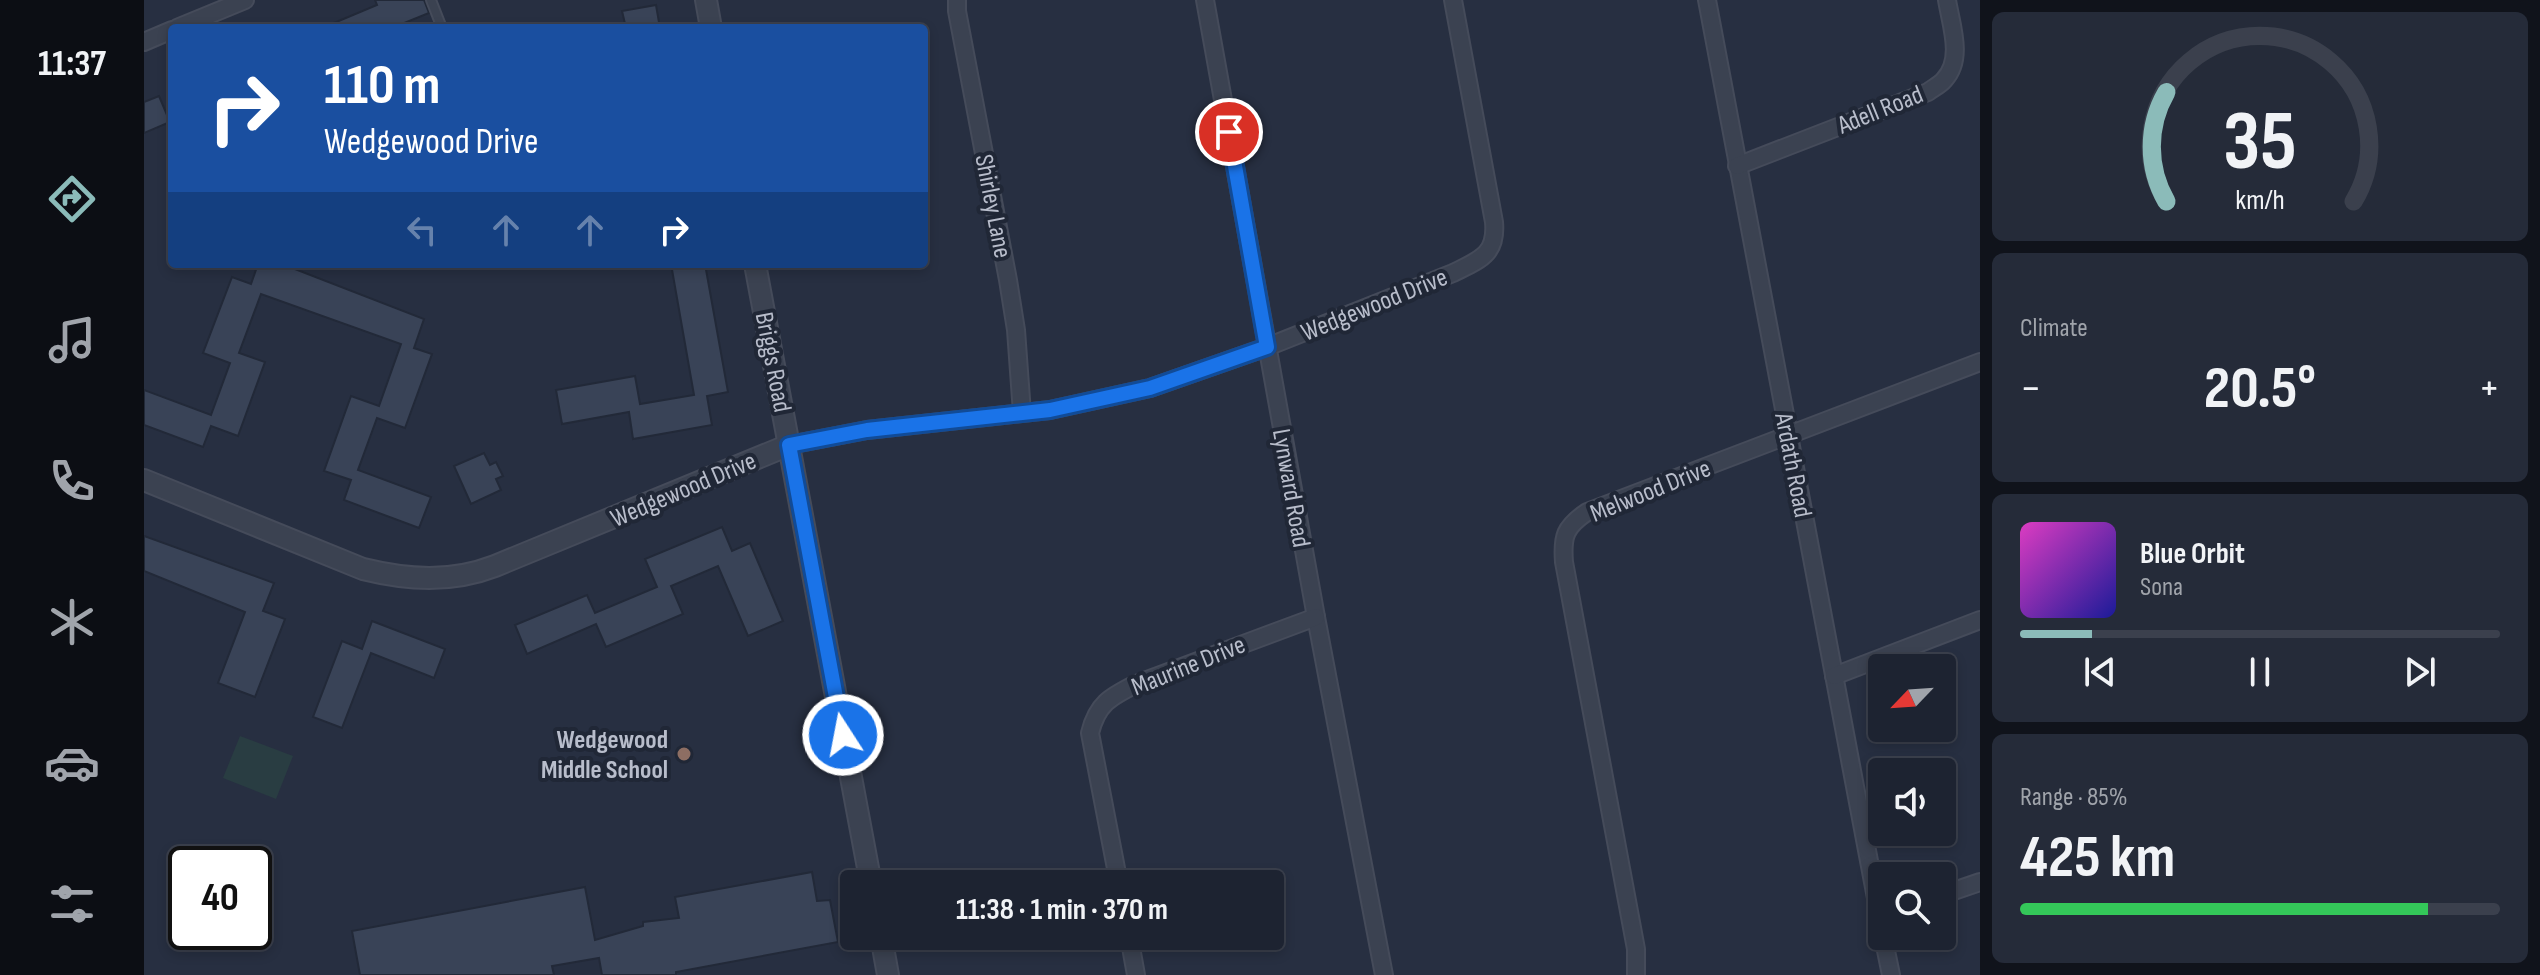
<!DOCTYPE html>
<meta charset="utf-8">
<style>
body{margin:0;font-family:"Sofia Sans Condensed",sans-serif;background:#252b39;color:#f1f3f6;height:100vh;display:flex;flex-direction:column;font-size:30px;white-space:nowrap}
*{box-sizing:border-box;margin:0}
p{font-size:26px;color:#a0a4ab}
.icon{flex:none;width:44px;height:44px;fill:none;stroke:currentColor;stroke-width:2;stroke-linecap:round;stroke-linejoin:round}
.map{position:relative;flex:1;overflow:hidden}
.sheet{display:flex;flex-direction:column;gap:12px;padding:12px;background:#10131b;width:560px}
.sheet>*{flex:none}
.top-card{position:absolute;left:24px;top:24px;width:760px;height:244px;border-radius:8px;box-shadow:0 4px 12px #0003,0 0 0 2px #3b404d;background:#1a4fa0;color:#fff;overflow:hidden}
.needle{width:52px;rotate:245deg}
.controls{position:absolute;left:1724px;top:654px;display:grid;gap:16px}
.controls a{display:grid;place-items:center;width:88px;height:88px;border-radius:8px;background:#1d2331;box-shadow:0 4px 12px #0003,0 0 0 2px #3b404d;font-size:40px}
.speed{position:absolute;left:24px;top:846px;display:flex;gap:16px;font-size:40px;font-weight:700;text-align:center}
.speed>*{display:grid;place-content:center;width:104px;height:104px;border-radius:50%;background:#1d2331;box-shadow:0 4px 12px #0003,0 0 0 2px #3b404d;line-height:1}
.speed .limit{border:4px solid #111;border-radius:12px;background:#fff;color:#111}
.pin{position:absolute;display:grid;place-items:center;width:68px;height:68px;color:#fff;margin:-34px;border:4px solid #fff;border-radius:50%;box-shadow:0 2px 8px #0007}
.me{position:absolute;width:88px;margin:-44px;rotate:349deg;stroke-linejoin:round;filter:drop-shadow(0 0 6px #0008)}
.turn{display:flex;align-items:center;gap:28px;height:168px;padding:0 24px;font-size:36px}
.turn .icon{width:104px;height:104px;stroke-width:2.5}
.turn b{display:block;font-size:56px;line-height:68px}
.lanes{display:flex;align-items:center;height:76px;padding:0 24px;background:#0003;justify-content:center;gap:40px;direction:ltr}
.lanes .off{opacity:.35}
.big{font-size:60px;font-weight:700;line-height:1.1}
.sheet .card{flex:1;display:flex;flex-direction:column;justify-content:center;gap:12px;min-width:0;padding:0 28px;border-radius:12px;background:#252b39}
.sheet .dial{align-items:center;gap:0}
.dial svg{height:208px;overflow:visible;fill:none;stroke:#3b404d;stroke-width:7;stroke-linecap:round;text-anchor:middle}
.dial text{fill:#f1f3f6;stroke:none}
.song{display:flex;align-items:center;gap:24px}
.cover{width:96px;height:96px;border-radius:12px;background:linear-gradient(135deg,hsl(310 70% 55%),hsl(240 70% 35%))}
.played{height:8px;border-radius:4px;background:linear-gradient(90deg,#8bbbb9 15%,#3b404d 15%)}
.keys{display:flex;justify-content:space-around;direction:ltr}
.heat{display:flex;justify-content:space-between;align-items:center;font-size:44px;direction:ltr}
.charge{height:12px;border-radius:6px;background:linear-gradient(90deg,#34c759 85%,#3b404d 0)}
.trip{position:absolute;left:696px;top:870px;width:444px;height:80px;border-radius:8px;background:#1d2331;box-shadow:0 4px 12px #0003,0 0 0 2px #3b404d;font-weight:700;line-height:80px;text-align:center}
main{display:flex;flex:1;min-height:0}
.tab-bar{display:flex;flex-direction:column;width:144px;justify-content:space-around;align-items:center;background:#0c0e14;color:#a0a4ab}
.tab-bar .icon{width:56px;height:56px}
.tab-bar .current{color:#8bbbb9}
.tab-bar b{font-size:36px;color:#f1f3f6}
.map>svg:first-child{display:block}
.green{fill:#293d42}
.building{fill:#394357;stroke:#222938;stroke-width:2}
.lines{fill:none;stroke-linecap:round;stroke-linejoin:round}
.service-casing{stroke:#454b5a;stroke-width:12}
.minor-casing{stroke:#454b5a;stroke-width:20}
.tertiary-casing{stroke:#454b5a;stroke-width:24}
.service{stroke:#3b4251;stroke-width:8}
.minor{stroke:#3b4251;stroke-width:16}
.tertiary{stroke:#3b4251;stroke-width:20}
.route-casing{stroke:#114b97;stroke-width:20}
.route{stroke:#1a73e8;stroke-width:14}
.education-dot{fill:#8d6e63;stroke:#202736;stroke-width:3}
.labels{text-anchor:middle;stroke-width:8;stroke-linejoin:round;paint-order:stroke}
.street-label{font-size:26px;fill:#b8bdcb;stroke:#202736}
.poi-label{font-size:26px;font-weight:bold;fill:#b8bdcb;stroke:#202736;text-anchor:end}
</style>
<main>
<nav class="tab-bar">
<b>11:37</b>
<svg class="icon current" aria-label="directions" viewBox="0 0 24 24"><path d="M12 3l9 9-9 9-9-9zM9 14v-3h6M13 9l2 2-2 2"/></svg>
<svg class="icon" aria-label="music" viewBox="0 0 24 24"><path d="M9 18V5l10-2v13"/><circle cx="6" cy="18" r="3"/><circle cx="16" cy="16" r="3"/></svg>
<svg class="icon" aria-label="phone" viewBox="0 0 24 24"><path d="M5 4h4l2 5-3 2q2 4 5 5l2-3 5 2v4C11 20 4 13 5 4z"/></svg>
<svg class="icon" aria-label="climate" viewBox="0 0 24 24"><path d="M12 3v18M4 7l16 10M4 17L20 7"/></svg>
<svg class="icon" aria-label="car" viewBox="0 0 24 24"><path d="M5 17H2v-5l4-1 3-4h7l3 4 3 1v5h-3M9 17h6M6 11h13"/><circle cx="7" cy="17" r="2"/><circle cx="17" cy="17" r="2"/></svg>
<svg class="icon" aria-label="filters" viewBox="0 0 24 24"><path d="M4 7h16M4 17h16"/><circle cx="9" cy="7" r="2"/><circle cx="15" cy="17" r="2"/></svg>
</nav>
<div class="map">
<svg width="1836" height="975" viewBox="0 0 1836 975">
<rect width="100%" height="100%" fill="#272f41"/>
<!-- green -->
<path class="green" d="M 96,736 L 149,756 L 132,799 L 79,778 Z"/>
<!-- building -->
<g class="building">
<path d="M 231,0 L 280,0 L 285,13 L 248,28 L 178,28 L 233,5 Z"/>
<path d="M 512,5 L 516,28 L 482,28 L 478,11 Z"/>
<path d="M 15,96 L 26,122 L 0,133 L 0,102 Z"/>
<path d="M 114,264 L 138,264 L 280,319 L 270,348 L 288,354 L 261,428 L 233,418 L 214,470 L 287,497 L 275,528 L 200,500 L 207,480 L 180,471 L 207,396 L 235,406 L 257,344 L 117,294 L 95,353 L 121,362 L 94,436 L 67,426 L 59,447 L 0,425 L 0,390 L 67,415 L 86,363 L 59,353 L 88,277 L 107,284 Z"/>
<path d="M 527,264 L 561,264 L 584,392 L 563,396 L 568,425 L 489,439 L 485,412 L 418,424 L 412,390 L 491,376 L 496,404 L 550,395 Z"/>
<path d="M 340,453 L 346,465 L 352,462 L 359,476 L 352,479 L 357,490 L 327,504 L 310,466 Z"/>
<path d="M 578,527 L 588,551 L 606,543 L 639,621 L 604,636 L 574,566 L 527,586 L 539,614 L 462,647 L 452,624 L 383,654 L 371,625 L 443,595 L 451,613 L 513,587 L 501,559 Z"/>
<path d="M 0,536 L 130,583 L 119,611 L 141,619 L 111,697 L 74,683 L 101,612 L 0,571 Z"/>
<path d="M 228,621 L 301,649 L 290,678 L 227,653 L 198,728 L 169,717 L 198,641 L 218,649 Z"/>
<path d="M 668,872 L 673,901 L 686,900 L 694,942 L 532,972 L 532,975 L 458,975 L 455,958 L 408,966 L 410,975 L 216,975 L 208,931 L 441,887 L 451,940 L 499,926 L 499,922 L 535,918 L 531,897 Z"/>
</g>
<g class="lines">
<!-- service casing -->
<g class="service-casing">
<path id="service" d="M 287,0 L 298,28"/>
</g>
<!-- minor casing -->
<g class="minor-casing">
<g id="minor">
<path d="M 813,0 L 813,11 L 864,280 L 872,330 L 878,413"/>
<path d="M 1061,0 L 1172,617 L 1240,975"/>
<path d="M 1563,0 L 1738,930"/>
<path d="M 33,28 L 101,0"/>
<path d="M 0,42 L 28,30"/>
<path d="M 1593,166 L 1784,92 C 1789,88 1796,85 1800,80 C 1820,59 1807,25 1803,0"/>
<path d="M 645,445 L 723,430 L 906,410 L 1006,388 L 1123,347 L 1309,273 C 1335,260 1353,255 1350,222 L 1309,0"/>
<path d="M 1690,676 L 1836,620"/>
<path d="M 975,884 L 946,733 C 953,704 966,697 992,684 L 1172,617"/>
<path d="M 1798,895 L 1836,882"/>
<path d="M 985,936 L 992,975"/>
<path d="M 1739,936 L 1747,975"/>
<path d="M 1492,975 L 1492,949 L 1420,562 C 1418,536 1421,527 1443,512 L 1836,362"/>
</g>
</g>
<!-- tertiary casing -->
<g class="tertiary-casing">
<g id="tertiary">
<path d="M 562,0 L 567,28"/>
<path d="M 611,264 L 727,884"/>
<path d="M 0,480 L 219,569 C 264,580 307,583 351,566 L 645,445"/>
<path d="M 737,936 L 744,975"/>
</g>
</g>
<!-- service -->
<use href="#service" class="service"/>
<!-- minor -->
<use href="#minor" class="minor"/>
<!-- tertiary -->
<use href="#tertiary" class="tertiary"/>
</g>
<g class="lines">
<!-- route casing -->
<g class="route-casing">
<path id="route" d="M 699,735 L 645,445 L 723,430 L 906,410 L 1006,388 L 1123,347 L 1085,132"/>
</g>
<!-- route -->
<use href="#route" class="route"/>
</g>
<!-- markers -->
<circle class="education-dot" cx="540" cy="754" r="8"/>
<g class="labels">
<!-- street labels -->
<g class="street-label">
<text transform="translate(1736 109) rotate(-22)" y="9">Adell Road</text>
<text transform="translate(850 206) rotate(79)" y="9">Shirley Lane</text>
<text transform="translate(1230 304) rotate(-22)" y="9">Wedgewood Drive</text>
<text transform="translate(630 362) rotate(79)" y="9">Briggs Road</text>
<text transform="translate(1650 465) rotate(79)" y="9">Ardath Road</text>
<text transform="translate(1148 488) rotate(80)" y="9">Lynward Road</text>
<text transform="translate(539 489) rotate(-23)" y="9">Wedgewood Drive</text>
<text transform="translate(1506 490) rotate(-22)" y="9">Melwood Drive</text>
<text transform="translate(1044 665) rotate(-22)" y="9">Maurine Drive</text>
</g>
<!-- poi labels -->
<g class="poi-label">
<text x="524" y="748">Wedgewood<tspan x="524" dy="30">Middle School</tspan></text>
</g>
</g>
</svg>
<div class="controls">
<a><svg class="needle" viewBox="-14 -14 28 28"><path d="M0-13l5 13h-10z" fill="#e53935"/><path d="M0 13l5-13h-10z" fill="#a0a4ab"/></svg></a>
<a><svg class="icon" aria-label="sound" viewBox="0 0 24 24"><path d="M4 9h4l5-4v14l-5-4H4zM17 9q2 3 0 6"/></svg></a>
<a><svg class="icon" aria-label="search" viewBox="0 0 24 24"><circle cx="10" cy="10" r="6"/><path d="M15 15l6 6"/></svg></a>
</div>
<div class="speed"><div class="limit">40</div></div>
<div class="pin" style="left:1085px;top:132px;background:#d93025"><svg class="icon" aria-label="arrive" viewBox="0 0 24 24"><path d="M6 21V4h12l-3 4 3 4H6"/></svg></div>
<svg class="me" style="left:699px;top:735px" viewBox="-20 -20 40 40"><circle r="17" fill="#1a73e8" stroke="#fff" stroke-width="3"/><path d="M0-11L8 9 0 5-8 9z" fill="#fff"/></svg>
<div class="trip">11:38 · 1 min · 370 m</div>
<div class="top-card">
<div class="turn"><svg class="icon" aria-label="right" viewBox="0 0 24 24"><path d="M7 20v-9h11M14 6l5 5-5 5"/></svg><div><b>110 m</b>Wedgewood Drive</div></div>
<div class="lanes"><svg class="icon off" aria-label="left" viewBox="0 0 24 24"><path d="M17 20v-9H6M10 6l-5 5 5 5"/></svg><svg class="icon off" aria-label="ahead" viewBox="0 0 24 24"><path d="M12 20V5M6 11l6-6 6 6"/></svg><svg class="icon off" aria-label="ahead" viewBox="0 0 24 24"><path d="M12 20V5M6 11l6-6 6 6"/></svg><svg class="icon" aria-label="right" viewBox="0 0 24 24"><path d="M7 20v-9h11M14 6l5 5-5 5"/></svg></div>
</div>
</div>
<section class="sheet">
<div class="card dial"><svg viewBox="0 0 100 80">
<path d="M14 69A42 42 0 1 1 86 69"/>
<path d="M14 69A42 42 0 0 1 14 27" stroke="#8bbbb9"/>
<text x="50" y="56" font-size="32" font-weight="700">35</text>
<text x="50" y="72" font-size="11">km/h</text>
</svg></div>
<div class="card"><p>Climate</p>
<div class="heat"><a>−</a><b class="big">20.5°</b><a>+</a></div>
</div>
<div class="card">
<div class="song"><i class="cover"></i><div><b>Blue Orbit</b><p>Sona</p></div></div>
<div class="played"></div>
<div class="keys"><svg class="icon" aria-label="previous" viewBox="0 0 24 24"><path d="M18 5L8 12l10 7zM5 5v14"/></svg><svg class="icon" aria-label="pause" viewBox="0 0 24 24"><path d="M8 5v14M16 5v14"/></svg><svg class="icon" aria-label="next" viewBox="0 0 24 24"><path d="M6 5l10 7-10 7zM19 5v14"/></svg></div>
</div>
<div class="card"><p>Range · 85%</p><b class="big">425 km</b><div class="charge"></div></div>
</section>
</main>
